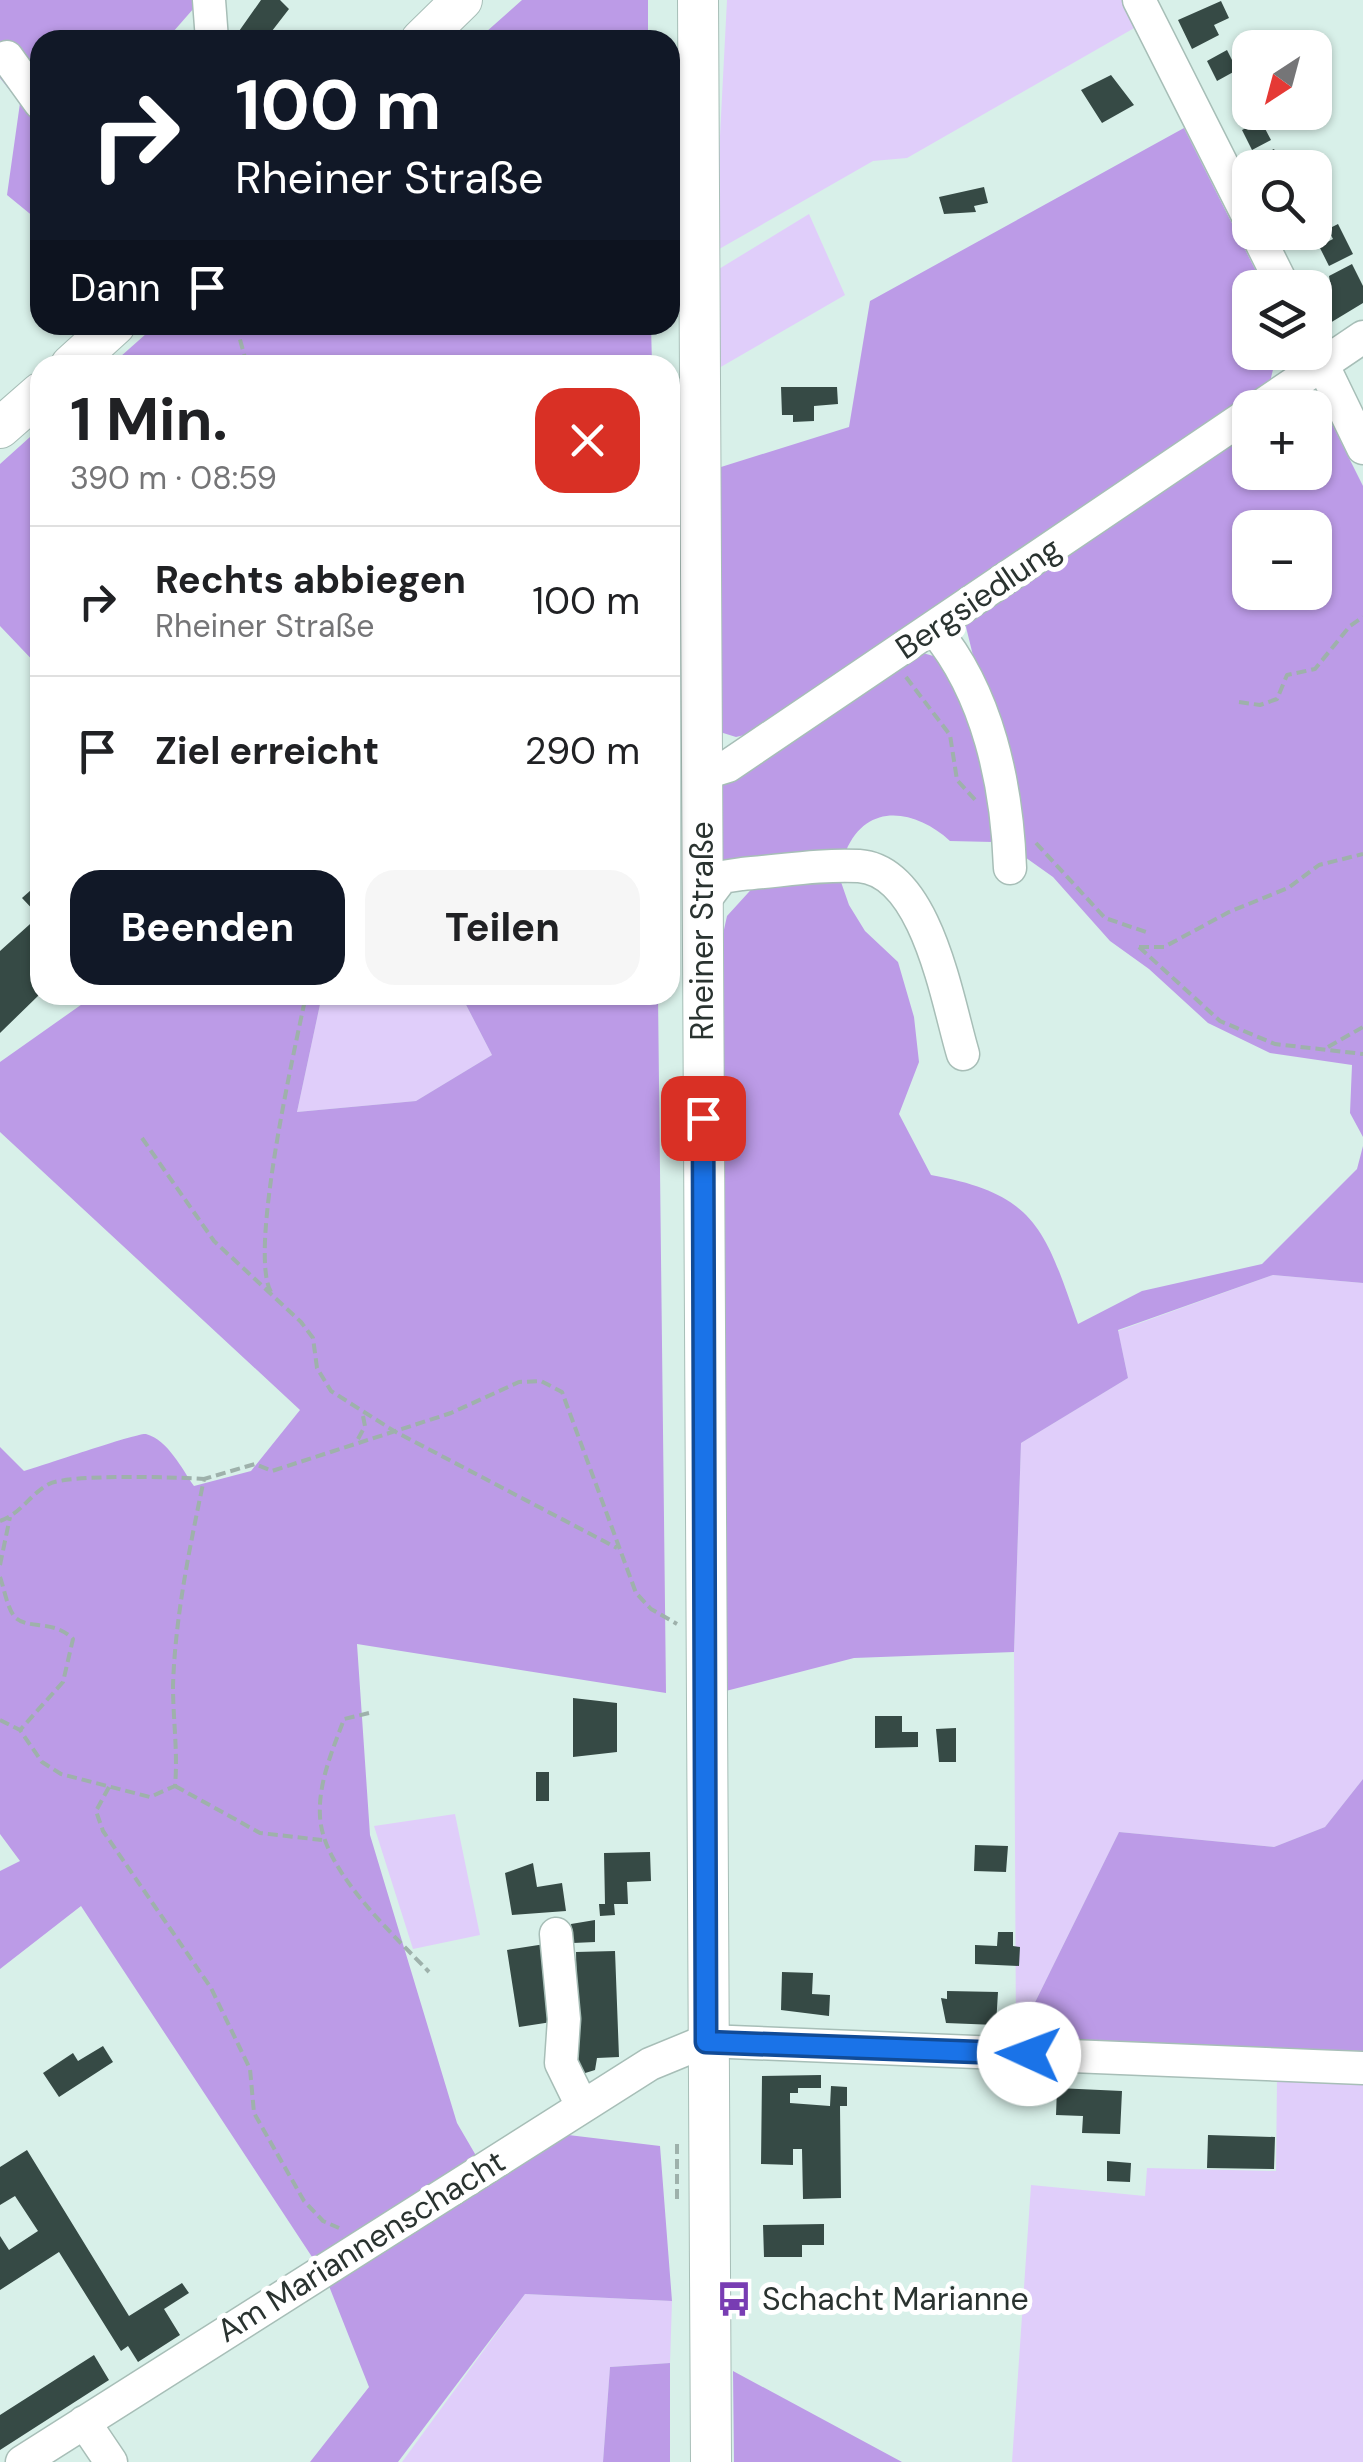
<!DOCTYPE html>
<html lang="de">
<head>
<meta charset="utf-8">
<style>
	body { margin:0; font-family:"DM Sans",sans-serif; background:#f6f6f6; color:#202124; height:100vh; display:flex; flex-direction:column; font-size:38px; white-space:nowrap }
	* { box-sizing:border-box; margin:0 }
	p { font-size:32px; color:#757577 }
	.icon { flex:none; width:55px; height:55px; fill:none; stroke:currentColor; stroke-width:2; stroke-linecap:round; stroke-linejoin:round }
	.map { position:relative; flex:1; overflow:hidden }
	.sheet { position:absolute; left:30px; top:355px; width:650px; height:650px; display:flex; flex-direction:column; background:#fff; border-radius:30px; box-shadow:0 2px 8px #0004 }
	.sheet>* { flex:none }
	.guide { position:absolute; left:30px; top:30px; width:650px; height:305px; border-radius:30px; box-shadow:0 2px 8px #0004; background:#111827; color:#fff; overflow:hidden }
	.needle { width:65px; rotate:216deg }
	.controls { position:absolute; left:1232px; top:30px; display:grid; gap:20px }
	.controls a { display:grid; place-items:center; width:100px; height:100px; border-radius:20px; background:#fff; box-shadow:0 2px 8px #0004; font-size:50px }
	.pin { position:absolute; display:grid; place-items:center; width:85px; height:85px; color:#fff; margin:-42px; border-radius:20px; box-shadow:0 5px 15px #0006 }
	.me { position:absolute; width:110px; margin:-55px; rotate:272deg; stroke-linejoin:round; filter:drop-shadow(0 0 8px #0008) }
	.turn { display:flex; align-items:center; gap:35px; height:210px; padding:0 40px; font-size:45px }
	.turn .icon { width:130px; height:130px; stroke-width:2.5 }
	.turn b { display:block; font-size:70px; line-height:85px }
	.then { display:flex; align-items:center; height:95px; padding:0 40px; background:#0003; gap:20px; font-size:38px }
	.round { display:grid; place-items:center; flex:none; width:105px; height:105px; border-radius:30px; background:#f6f6f6 }
	.summary { display:flex; align-items:center; justify-content:space-between; height:170px; padding:0 40px }
	h1 { font-size:60px; font-weight:700; line-height:75px }
	.cta { display:flex; gap:20px; margin-top:auto; padding:20px 40px }
	.cta a { flex:1; height:115px; border-radius:30px; background:#111827; color:#fff; font-size:40px; font-weight:700; line-height:115px; text-align:center }
	.cta a+a { background:#f6f6f6; color:#202124 }
	ul { padding:0; list-style:none }
	li { display:flex; align-items:center; gap:30px; height:150px; padding:0 40px; border-top:2px solid #e0e0e0 }
	li div { flex:1 }
	li b { display:block; font-size:38px }
	li em { font-style:normal }
	.map>svg:first-child { display:block }
</style>
</head>
<body>
<div class="map">
<svg width="1363" height="2462" viewBox="0 0 1363 2462">
	<rect width="100%" height="100%" fill="#d8f0e9"/>
	<path fill="#e0cefa" d="M727 0H1123L1136 27 907 158 873 161 714 252Z
		M809 214 845 295 719 368 714 272Z
		M322 995H461L492 1055 416 1101 297 1112Z
		M1273 1275 1363 1283V1779L1325 1827 1274 1847 1119 1832 1016 2041 1014 1652 1021 1443 1128 1378 1118 1331Z
		M455 1814 480 1935 413 1949 374 1826Z
		M1277 2078 1363 2079V2462H1012L1031 2185 1145 2196 1147 2168 1276 2171Z
		M525 2294 672 2301 670 2363 610 2367 603 2462H402Z"/>
	<path fill="#bc9be7" fill-rule="evenodd" d="M0 0H201L166 40H40V222L7 195 20 103 0 78Z
		M522 0H648V40H477Z
		M1184 128 1264 287 1250 288V352L1277 353 1270 382 753 733 736 737 720 732 721 467 849 427 870 301Z
		M156 325H651L652 365H111Z
		M1310 391 1317 394 1363 486V1137L1350 1113 1352 1065 1270 1053 1208 1023 1149 969 1110 941 1053 877 1022 855 966 627 968 618 1250 423V472H1315V408L1272 407ZM1250 528H1315V592H1250Z
		M40 428V668L0 626V464Z
		M923 653 940 658 979 729 993 842 950 841C916 810 867 801 846 851L719 867V784Z
		M758 882H841L849 905 865 931 898 962 914 1017 919 1062 899 1114 931 1175C1037 1194 1045 1230 1078 1324L1142 1291 1262 1264 1357 1169 1363 1146V1283L1273 1275 1118 1330 1128 1378 1021 1443 1014 1652 854 1658 714 1694 718 1078 723 934 727 916Z
		M95 995H322L297 1112 416 1101 492 1055 461 995H658L666 1693 357 1644 370 1835 457 2123 478 2159 316 2263 81 1906 0 1969V1871L20 1861 0 1834V1447L24 1471C42 1466 139 1432 146 1434 168 1440 182 1469 194 1486L251 1471 300 1410 0 1132V1062Z
		M1363 1779V2051L1016 2041 1119 1832 1274 1847 1325 1827Z
		M560 2134 660 2146 672 2301 525 2294 398 2462H310L369 2387 325 2276Z
		M670 2363V2462H603L610 2367Z
		M733 2371 902 2462H734Z"/>
	<path fill="#364a45" d="M261 0H280L289 9 265 40H246L237 34Z
		M1221 1 1229 18 1214 25 1219 35 1192 49 1178 20Z
		M1227 50 1237 70 1217 81 1207 61Z
		M1111 75 1134 105 1102 123 1081 90Z
		M1261 121 1271 140 1252 150 1242 130Z
		M1274 149 1284 168H1252L1249 161Z
		M984 187 988 203 974 206 976 212 944 214 939 197Z
		M1338 224 1353 254 1329 266 1319 246 1333 239 1328 229Z
		M1352 264 1363 286V303L1330 323 1316 295 1331 288 1329 276Z
		M781 387H837L838 404 814 406V421L793 422V415H782Z
		M40 882V994L0 1033V951L39 916 22 898Z
		M573 1698 617 1703V1752L573 1757Z
		M875 1716H902V1732H918V1747L875 1748Z
		M956 1728V1762H939L936 1729Z
		M536 1772H549V1801H536Z
		M975 1845 1008 1846 1006 1872 974 1871Z
		M650 1852 651 1881 627 1882 628 1904H614L615 1915 600 1916 599 1904H605L604 1853Z
		M533 1863 537 1887 562 1883 566 1911 512 1915 505 1873Z
		M595 1920V1942L573 1943 571 1924Z
		M998 1932H1013V1946L1020 1947 1019 1966 975 1964V1945L997 1946Z
		M545 1944 558 2021 519 2027 507 1950Z
		M615 1951 619 2057 597 2058 595 2070 582 2074 573 2065 578 2041 576 1952Z
		M782 1972 813 1973 812 1994 830 1995 829 2016 781 2010Z
		M947 1991 998 1992 996 2025 946 2023 941 1998 947 1999Z
		M103 2046 113 2062 59 2097 43 2073 73 2053 78 2061Z
		M821 2075V2088H798V2093H790V2103L830 2106 831 2086 847 2087V2106H840L841 2198 803 2199 802 2149H793V2165L761 2164 762 2076Z
		M1057 2088 1122 2091 1120 2134 1082 2133 1083 2116 1056 2115Z
		M1208 2135 1275 2137 1274 2169 1207 2168Z
		M27 2150 129 2316 182 2283 189 2293 164 2309 180 2335 138 2362 128 2346 121 2351 59 2252 0 2290V2236L9 2250 38 2231 15 2196 0 2205V2167Z
		M1107 2161 1131 2163 1130 2182 1107 2181Z
		M824 2224V2245H802V2257H764L763 2225Z
		M94 2355 109 2380 0 2450V2415Z"/>
	<g fill="none" stroke-linecap="round" stroke-linejoin="round">
		<defs>
			<path id="minor" d="M209 0 212 40
				M1139 0 1250 220
				M7 57 40 103
				M1256 232 1284 288
				M1315 349 1363 448
				M1258 408 1363 337
				M934 629C988 693 1007 785 1010 868
				M702 774 728 766 1250 413
				M701 905 722 877 742 874C781 871 820 864 859 866 927 871 947 1001 963 1054
				M556 1934 564 2019 561 2063 582 2106
				M84 2422 111 2462
				M22 2462 650 2064 706 2041 1363 2068"/>
			<path id="major" d="M698 0 711 2462
				M421 40 462 0
				M71 365 115 325
				M0 428 40 393"/>
		</defs>
		<use href="#minor" stroke="#a7beb7" stroke-width="35"/>
		<use href="#major" stroke="#a7beb7" stroke-width="42"/>
		<path stroke="#9eb1ab" stroke-width="4" stroke-dasharray="10 5" stroke-linecap="butt" d="M174 40 185 30
			M236 325 247 365
			M906 677 950 735 957 780 978 803
			M1239 702 1260 705 1277 699 1287 675 1315 669 1350 626 1363 617
			M1036 843 1105 918 1146 932
			M1139 947 1220 1021 1275 1044 1363 1054
			M1139 947H1164L1229 912 1288 888 1319 865 1363 854
			M1328 1047 1363 1027
			M142 1138 214 1241 301 1322 313 1338 317 1368 331 1391 394 1431 617 1548
			M271 1292C248 1252 295 1048 306 995
			M358 1439 365 1426 363 1416
			M0 1521C22 1513 30 1494 49 1484 69 1474 177 1477 204 1479
			M0 1565 10 1517
			M0 1577C4 1588 7 1607 14 1616 27 1631 52 1618 73 1639L63 1682 20 1730
			M369 1713 344 1719C333 1749 318 1783 320 1816 322 1870 393 1934 429 1972
			M0 1720 20 1730 42 1762 61 1774 150 1797 175 1786C178 1752 173 1720 173 1686 175 1617 190 1546 204 1479L255 1464 272 1471 451 1413 519 1382 541 1381 562 1392 636 1593 651 1609 677 1624
			M175 1786 260 1833 322 1840
			M109 1787 96 1811 103 1831 211 1988 250 2069 254 2113 304 2201 323 2221 339 2228
			M677 2144V2200"/>
		<use href="#minor" stroke="#fff" stroke-width="32"/>
		<use href="#major" stroke="#fff" stroke-width="40"/>
	</g>
	<g fill="none" stroke-linecap="round" stroke-linejoin="round">
		<defs>
			<path id="route" d="M703 1118 706 2042 1029 2054"/>
		</defs>
		<use href="#route" stroke="#114b97" stroke-width="25"/>
		<use href="#route" stroke="#1a73e8" stroke-width="18"/>
	</g>
	<defs>
		<symbol id="bus-bare" viewBox="-9 -9 18 18"><path d="M-5-6H5V4H4V6H2V4H-2V6H-4V4H-5ZM-3.5-4V0h7V-4ZM-3.5 1.2v1.5H-2V1.2ZM2 1.2v1.5H3.5V1.2Z" fill="#783db3" stroke="#fff" stroke-width="2.5" paint-order="stroke"/></symbol>
	</defs>
	<g fill-rule="evenodd">
		<use href="#bus-bare" x="709" y="2274" width="50" height="50"/>
	</g>
	<g text-anchor="middle" dominant-baseline="central" stroke-width="10" stroke-linejoin="round" paint-order="stroke">
		<g font-size="32" fill="#2a3330" stroke="#fff">
			<text transform="translate(978 598) rotate(-34)">Bergsiedlung</text>
			<text transform="translate(702 931) rotate(-90)">Rheiner Straße</text>
			<text transform="translate(361 2246) rotate(-32)">Am Mariannenschacht</text>
		</g>
		<g font-size="32" fill="#2a3330" stroke="#fff" text-anchor="start">
			<text x="762" y="2299">Schacht Marianne</text>
		</g>
	</g>
</svg>
<div class="controls">
<a><svg class="needle" viewBox="-14 -14 28 28"><path d="M0-13l5 13h-10z" fill="#e53935"/><path d="M0 13l5-13h-10z" fill="#757577"/></svg></a>
<a><svg class="icon" aria-label="search" viewBox="0 0 24 24"><circle cx="10" cy="10" r="6"/><path d="M15 15l6 6"/></svg></a>
<a><svg class="icon" aria-label="layers" viewBox="0 0 24 24"><path d="M12 4l9 5-9 5-9-5zM3 14l9 5 9-5"/></svg></a>
<a>+</a>
<a>−</a>
</div>
<div class="pin" style="left:703px;top:1118px;background:#d93025"><svg class="icon" aria-label="arrive" viewBox="0 0 24 24"><path d="M6 21V4h12l-3 4 3 4H6"/></svg></div>
<svg class="me" style="left:1029px;top:2054px" viewBox="-20 -20 40 40"><circle r="19" fill="#fff"/><path d="M0-13L10 11 0 6-10 11z" fill="#1a73e8"/></svg>
<div class="guide">
<div class="turn"><svg class="icon" aria-label="right" viewBox="0 0 24 24"><path d="M7 20v-9h11M14 6l5 5-5 5"/></svg><div><b>100 m</b>Rheiner Straße</div></div>
<div class="then">Dann<svg class="icon" aria-label="arrive" viewBox="0 0 24 24"><path d="M6 21V4h12l-3 4 3 4H6"/></svg></div>
</div>
<section class="sheet">
<div class="summary"><div><h1>1 Min.</h1><p>390 m · 08:59</p></div><a class="round" style="background:#d93025;color:#fff"><svg class="icon" aria-label="close" viewBox="0 0 24 24"><path d="M6 6l12 12M18 6L6 18"/></svg></a></div>
<ul>
<li><svg class="icon" aria-label="right" viewBox="0 0 24 24"><path d="M7 20v-9h11M14 6l5 5-5 5"/></svg><div><b>Rechts abbiegen</b><p>Rheiner Straße</p></div><em>100 m</em></li>
<li><svg class="icon" aria-label="arrive" viewBox="0 0 24 24"><path d="M6 21V4h12l-3 4 3 4H6"/></svg><div><b>Ziel erreicht</b></div><em>290 m</em></li>
</ul>
<div class="cta"><a>Beenden</a><a>Teilen</a></div>
</section>
</div>
</body>
</html>
